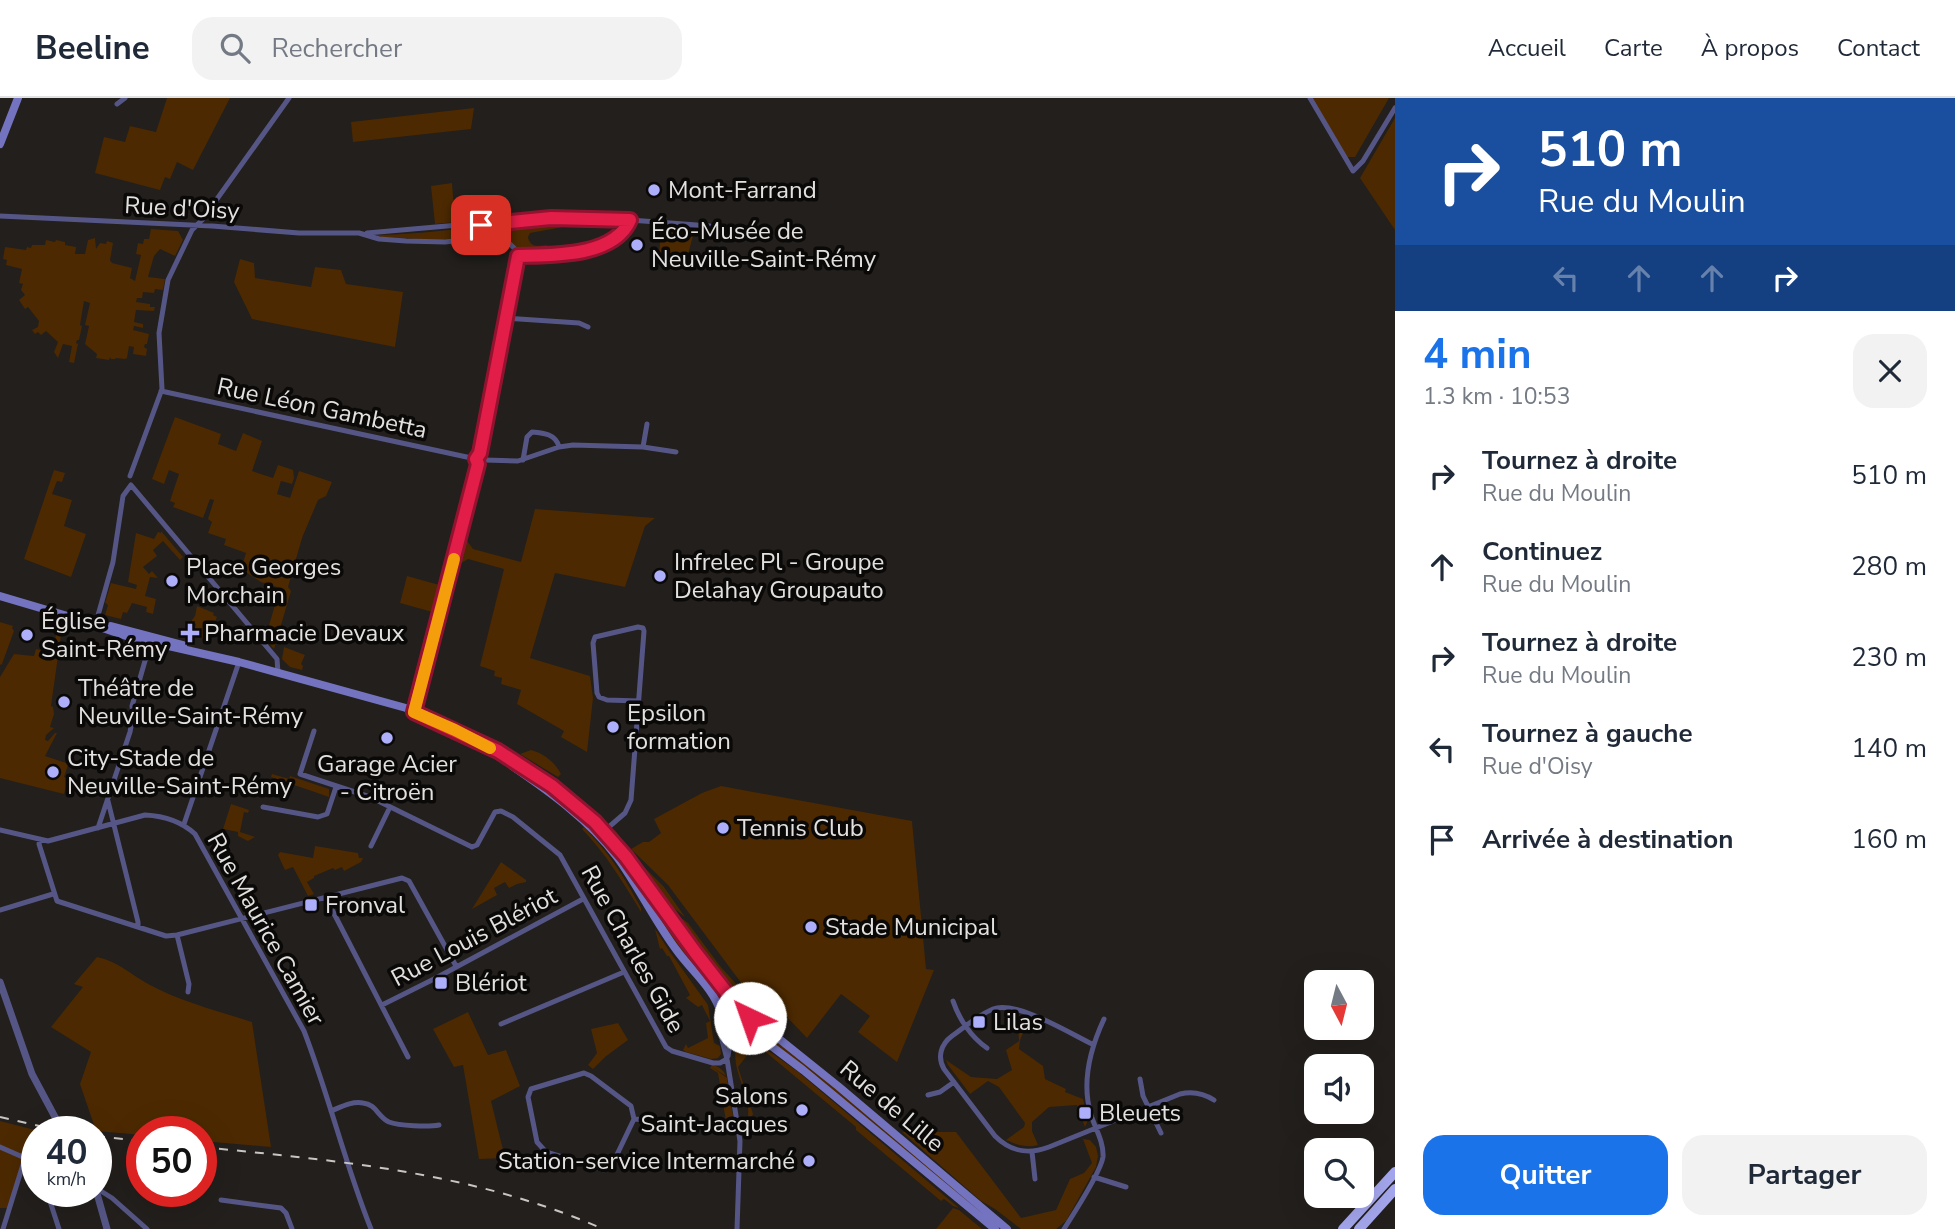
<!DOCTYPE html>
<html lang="fr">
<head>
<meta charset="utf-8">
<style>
	body { margin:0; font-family:"Nunito Sans",sans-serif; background:#f2f2f3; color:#1f2937; height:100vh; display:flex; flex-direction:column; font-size:26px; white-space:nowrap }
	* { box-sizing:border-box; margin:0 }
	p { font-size:23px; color:#747a83 }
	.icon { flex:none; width:38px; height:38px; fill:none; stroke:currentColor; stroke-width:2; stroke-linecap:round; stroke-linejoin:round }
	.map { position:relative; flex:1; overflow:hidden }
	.sheet { display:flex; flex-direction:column; background:#fff; width:560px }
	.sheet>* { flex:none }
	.hud { background:#1a4fa0; color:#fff; overflow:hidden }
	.needle { width:46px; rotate:173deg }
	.fabs { position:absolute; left:1304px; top:872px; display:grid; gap:14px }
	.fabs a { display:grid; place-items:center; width:70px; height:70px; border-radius:14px; background:#fff; box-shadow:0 7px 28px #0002; font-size:35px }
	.speed { position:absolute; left:21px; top:1018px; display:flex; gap:14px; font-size:35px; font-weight:700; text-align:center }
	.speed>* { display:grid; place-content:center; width:91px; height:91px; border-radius:50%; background:#fff; box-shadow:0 7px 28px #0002; line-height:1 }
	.speed small { font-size:18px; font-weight:400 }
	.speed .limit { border:10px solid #d22; background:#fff; color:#111 }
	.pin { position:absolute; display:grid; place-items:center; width:60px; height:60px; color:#fff; margin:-30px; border-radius:14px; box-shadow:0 4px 10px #0006 }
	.me { position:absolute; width:77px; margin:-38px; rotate:318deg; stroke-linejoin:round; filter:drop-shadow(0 0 5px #0008) }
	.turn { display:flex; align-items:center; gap:24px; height:147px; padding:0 28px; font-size:32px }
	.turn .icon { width:91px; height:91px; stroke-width:2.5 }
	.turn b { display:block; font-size:49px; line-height:60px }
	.lanes { display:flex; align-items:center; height:66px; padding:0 28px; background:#0003; justify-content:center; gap:35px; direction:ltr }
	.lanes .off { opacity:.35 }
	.round { display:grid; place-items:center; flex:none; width:74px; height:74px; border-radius:21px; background:#f2f2f3 }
	.head { display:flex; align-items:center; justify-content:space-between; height:119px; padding:0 28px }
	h1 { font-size:42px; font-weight:700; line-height:52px; color:#1a73e8 }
	.button { display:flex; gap:14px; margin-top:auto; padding:14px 28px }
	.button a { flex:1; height:80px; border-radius:21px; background:#1a73e8; color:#fff; font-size:28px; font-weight:700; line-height:80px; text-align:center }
	.button a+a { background:#f2f2f3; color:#1f2937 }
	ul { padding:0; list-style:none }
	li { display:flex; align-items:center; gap:21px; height:91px; padding:0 28px }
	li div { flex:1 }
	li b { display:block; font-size:26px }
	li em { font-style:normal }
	header { display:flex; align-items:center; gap:42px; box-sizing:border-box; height:98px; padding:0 35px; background:#fff; border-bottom:2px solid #e0e1e3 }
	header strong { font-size:33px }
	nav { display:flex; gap:38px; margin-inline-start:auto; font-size:24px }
	.search { width:490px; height:63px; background:#f2f2f3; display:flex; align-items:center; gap:18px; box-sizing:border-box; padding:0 24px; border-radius:21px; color:#747a83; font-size:26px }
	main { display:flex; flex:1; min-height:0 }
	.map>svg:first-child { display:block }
</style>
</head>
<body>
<header>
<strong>Beeline</strong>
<div class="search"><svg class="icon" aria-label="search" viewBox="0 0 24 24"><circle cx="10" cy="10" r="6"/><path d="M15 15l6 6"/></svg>Rechercher</div>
<nav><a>Accueil</a><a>Carte</a><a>À propos</a><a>Contact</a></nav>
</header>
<main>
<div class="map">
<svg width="1395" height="1131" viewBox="0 0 1395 1131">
	<rect width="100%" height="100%" fill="#221f1c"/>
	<path fill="#4c2900" d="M167 0H230L193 72 177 64 170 81 165 79 160 92 95 75 104 39 125 44 130 28 156 34Z
		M1308 0H1389L1355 59H1346Z
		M474 10 471 31 353 44 351 24Z
		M1395 20V132L1360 80Z
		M452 85 455 124 435 126 431 88Z
		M573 122 612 124 613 125 603 130 563 129 530 135 528 139C530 150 539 148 547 147L548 152 532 155 526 154 511 146 490 138 479 137 441 142 377 139V137C443 136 507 122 573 122Z
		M661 128 695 130 686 164 674 160H659Z
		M151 131 178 133 183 142 175 158 160 151 154 158 148 179 165 181 163 192 155 191 154 195 143 194 142 200H137L136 204 150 206V209H155L154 213 136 212 134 224 143 226V230L134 228 133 232 149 236 147 246H145L144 249 147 251 146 258 133 256 134 249 129 248 127 260 125 261 116 260 115 261H111L110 259 109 262 96 260 97 256 85 246 89 228 85 227 90 205 84 203 80 227 82 228 79 242H77L76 245 78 246 74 265 69 264 72 248 63 246 58 260 54 254 58 244 46 233 41 237 38 234 35 236 32 232 38 229 39 223 28 209 25 211 19 202 25 197 21 192 23 186 19 185 22 171 6 167 7 162 3 161 5 149 26 152 27 149 31 150 32 147H45L46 142 55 144 56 142 65 144V147L76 149 75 156H85L88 142 95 140 96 151 100 145 106 146 107 143 113 145 110 162 112 165 132 170 130 180 135 183 141 157 136 156 138 145 143 146 144 141H149Z
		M240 161 254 165 255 180 311 189 315 169 341 172 346 186 403 194 395 249 252 221 234 184Z
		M175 319 221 336 218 346 236 353 243 335 262 343 252 373 273 380 278 367 293 372 294 380 292 386 281 383 277 396 290 400 299 373 332 384 326 398 318 402 302 440 288 489 291 493 274 551 265 541 280 490 261 484 241 471 246 455 224 447 226 441 208 435 212 424 208 421 214 402 210 401 203 420 173 409 175 405 170 403 179 376 169 372 164 386 152 381Z
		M54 372 65 375 62 384 57 383 52 396 72 402 64 428 86 436 71 479 24 461Z
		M535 411 655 420 645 428 625 489 555 475 530 560 590 578 593 600 587 654 561 639 564 633 517 606 521 592 501 586 502 580 494 578 495 573 480 568 504 471 468 461 458 467 465 440 473 451 521 464Z
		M161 433 183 459 180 462 163 443 153 452 157 458 143 469 149 476 152 473 158 480 150 479 145 498 156 501 153 516 146 514 147 509 132 505 127 515 123 514 121 521 105 517 108 507 105 505 111 485 136 491 137 487 128 484 136 435 154 441 158 434 161 435Z
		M407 478 443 488 436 515 400 505Z
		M197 508 214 515 213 517 217 519 213 529 209 527 203 540 193 537 196 526 192 524V522L195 518Z
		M0 524 13 528 12 530 14 533 2 566 0 567Z
		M56 536 61 537 51 608 53 609 54 616 50 629 54 630 46 637 45 642 48 643 55 635H57L45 658 72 667H68L64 679 68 680 64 696 0 680V579L14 556 34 558 36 551 53 555Z
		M284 549 305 557 301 566 303 568 302 572 290 569 282 561Z
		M531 652C543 655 555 664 561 676L558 679 520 656Z
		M272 676 289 681 290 678 329 691V699L271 679Z
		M721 688 912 723 926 871 934 872 897 964 858 934 870 918 841 896 807 940 763 894H748L668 787 631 751 643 744H649L661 735 654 721 702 695Z
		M231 706 249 712 248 715 244 714 240 734 255 739 248 743 238 738V734L223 731Z
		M584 729C610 756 623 777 641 810V814C623 784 606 756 582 731Z
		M615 732 621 740V746L664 789 685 819 672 809 618 745Z
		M315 748 358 755 359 760H363L361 764 344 773 342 769 335 772 333 770 314 778V780L307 784 314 796 308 798 293 769 285 772 278 757 280 754 313 760Z
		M501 764 526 782V784L517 786 509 790 505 784 494 790 497 797 472 811Z
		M645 779 672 813 688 825 720 868 737 887 726 890Z
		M644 786 722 892 715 896 678 852 640 788Z
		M646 817 670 854 708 907 714 945 720 948 721 956 718 960 711 961 686 954 683 952 686 946 688 950 708 940 706 925 710 923 702 907 698 909 686 900 690 897 669 858H667L662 850 660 851 655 831Z
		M97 859C118 863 131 877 150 887 182 904 218 913 252 924L271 1049 201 1043V1034H142V1037L96 1033 80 986 91 954 51 929 83 889 74 886Z
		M468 914 488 957 506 952 520 988 491 1003 505 1060 479 1061 463 967 454 969 433 931Z
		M1011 914 1029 922 1020 942 1019 951 1043 968 1045 981 1066 991 1065 994 1083 1001 1088 1022 1085 1029 1077 1007 1049 1009 1032 1024V1033L1038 1047C1026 1050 1017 1047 1006 1042L1024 1029 1025 1025 999 989 988 983 970 996 948 967 946 962 971 979 997 981 1012 972 1006 952 1019 943 1018 930Z
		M618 925 628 942 605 959 593 971 588 967 597 955 591 931Z
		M763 931 832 985 1003 1131H998L760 937Z
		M756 944 797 973 959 1110 953 1108 944 1101 941 1103 856 1032V1029L756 946 738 969 753 1016 752 1018H748C751 996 731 974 736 949Z
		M712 967C718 968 724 972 726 978L712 969 727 980 733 1018 726 1023 718 975 710 970Z
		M0 1023 35 1032 25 1060 10 1110H0Z
		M902 1034H956L1021 1120 1056 1112 1070 1081 1084 1075 1092 1065 1083 1041 1090 1042 1096 1049 1098 1058 1096 1069 1066 1123 1056 1131H1021L995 1111 981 1103Z
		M953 1110 959 1112 982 1131H936Z"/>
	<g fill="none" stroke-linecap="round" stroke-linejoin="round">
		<path stroke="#555685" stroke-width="5" d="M1310 0 1353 73 1363 63 1395 10
			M117 6 125 0
			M0 118 212 128 299 135H359L379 141 406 143 445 144 489 139 510 146 516 152 518 158
			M367 135 551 119 630 122 710 128
			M518 158C553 156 614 160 630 122
			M506 220 579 225 588 229
			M161 293 476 361
			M643 349 676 354
			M480 357 518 158
			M485 362 518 363 559 349 573 347 643 349 647 326
			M523 362 527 339 532 334C544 335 556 336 559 349
			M130 378 162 291 159 235 168 182 192 132 202 122 289 0
			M95 528 113 464 123 398 131 387 277 561 278 575
			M414 614 478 366
			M314 633 300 676 370 699 472 749 477 747 495 714 501 713 513 719 560 757 666 949 672 953 713 965H720L727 961
			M108 703 138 824V829
			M263 709 318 719 327 716 336 689
			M184 726 239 564
			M98 730 130 634 133 618 132 608 151 542
			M0 732 48 743 145 717C165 718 181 723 195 736L304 933C329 998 345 1066 371 1131
			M603 734 625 715 631 702 644 533 643 530 638 529 595 539 593 545 597 595 599 599 607 602 639 603
			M40 741 39 746 57 803 166 838 177 837 402 780 409 783 456 868
			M371 748 390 709
			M326 800 408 959
			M0 812 53 796
			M177 837 189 886 188 894
			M953 903C959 921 971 939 987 950
			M382 907 434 881 583 801
			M501 926 624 874
			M721 926 722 942 727 961 740 1043 737 1131
			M1092 946C1069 935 1016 902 993 911 978 917 965 929 952 938 941 946 937 959 944 971L995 1038C1011 1054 1028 1057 1049 1049L1180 996C1192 993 1203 995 1214 1002
			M728 958 730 945 740 934
			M584 975 591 978 631 1008 634 1021 612 1067 604 1072 546 1054 537 1044 528 999 531 991Z
			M1140 981 1143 998 1161 1035
			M928 997 940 994 954 984
			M331 1013C341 1009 352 1003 363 1005 376 1006 378 1019 389 1024 399 1028 429 1029 439 1027
			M634 1021 739 1029
			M0 1049 25 1060H37
			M1032 1054 1035 1081
			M1094 1079 1126 1089
			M96 1090 112 1100 147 1131
			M47 1094 59 1131
			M221 1102 281 1110 286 1115 292 1131
			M3 1131 25 1060
			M1064 1131C1073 1117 1101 1073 1103 1059 1104 1044 1095 1030 1091 1017 1081 984 1090 951 1104 921"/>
		<path stroke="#555685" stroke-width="7" d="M0 884 32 976 63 1034
			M96 1092 107 1131"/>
		<path stroke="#7373bf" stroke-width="8" d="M0 46 18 0
			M0 498 81 522
			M76 521 129 539 239 564 406 610 455 632 498 653 548 685 573 704 604 733 658 801 695 854 730 899 744 907 758 924 838 988 1007 1131
			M111 528 183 547
			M512 668C550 694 589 722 617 759 639 789 655 824 678 854 692 873 714 891 721 915
			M738 904C731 905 726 905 722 911 709 932 749 948 750 916
			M742 933 758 938 803 972 995 1131"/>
		<path stroke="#a5a7ee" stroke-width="10" d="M1343 1131 1395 1074
			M1359 1131 1395 1091"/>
		<path stroke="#c8c6c4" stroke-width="2" stroke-dasharray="9 9" stroke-linecap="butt" d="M0 1019 66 1034
			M96 1038 142 1043
			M201 1049C339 1063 474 1074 603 1131"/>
	</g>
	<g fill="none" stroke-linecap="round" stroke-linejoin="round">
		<defs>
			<path id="route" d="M481 127 551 120 630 122C614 159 553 157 518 158L480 355 476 361 478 366 414 614 498 653 552 688 595 724 626 759 695 854 730 899 747 909 750 920"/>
		</defs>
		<use href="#route" stroke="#92132f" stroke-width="18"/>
		<use href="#route" stroke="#e11d48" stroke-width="12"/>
		<path stroke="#f59e0b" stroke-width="12" d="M454 461 414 614 455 632 490 650"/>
	</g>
	<g fill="#adaffb" stroke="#0a0908" stroke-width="2.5">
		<circle cx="654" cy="92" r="7"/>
		<circle cx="637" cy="147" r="7"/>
		<circle cx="660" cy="478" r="7"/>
		<circle cx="172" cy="483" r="7"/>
		<path d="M186.5 524.5h7v7h7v7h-7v7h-7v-7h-7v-7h7z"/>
		<circle cx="27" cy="537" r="7"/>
		<circle cx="64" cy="604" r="7"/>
		<circle cx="613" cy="629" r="7"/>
		<circle cx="387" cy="640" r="7"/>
		<circle cx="53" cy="674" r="7"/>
		<circle cx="723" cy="730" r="7"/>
		<rect x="304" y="800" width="14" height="14" rx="3.5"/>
		<circle cx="811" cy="829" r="7"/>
		<rect x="434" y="878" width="14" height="14" rx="3.5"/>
		<rect x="972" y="917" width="14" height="14" rx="3.5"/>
		<circle cx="802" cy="1012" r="7"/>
		<rect x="1078" y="1008" width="14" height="14" rx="3.5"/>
		<circle cx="809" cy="1063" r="7"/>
	</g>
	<g text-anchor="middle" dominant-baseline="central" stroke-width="7" stroke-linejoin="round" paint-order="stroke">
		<g font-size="24" fill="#e3e1df" stroke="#0a0908" text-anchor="start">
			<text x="668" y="92">Mont-Farrand</text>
			<text x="651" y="133">Éco-Musée de<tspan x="651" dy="28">Neuville-Saint-Rémy</tspan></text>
			<text x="674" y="464">Infrelec Pl - Groupe<tspan x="674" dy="28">Delahay Groupauto</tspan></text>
			<text x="186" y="469">Place Georges<tspan x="186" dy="28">Morchain</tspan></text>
			<text x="41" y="523">Église<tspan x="41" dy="28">Saint-Rémy</tspan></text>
			<text x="204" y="535">Pharmacie Devaux</text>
			<text x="78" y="590">Théâtre de<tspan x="78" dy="28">Neuville-Saint-Rémy</tspan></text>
			<text x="627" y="615">Epsilon<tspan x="627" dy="28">formation</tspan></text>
			<text x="67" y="660">City-Stade de<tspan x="67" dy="28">Neuville-Saint-Rémy</tspan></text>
			<text x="387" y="666" text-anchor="middle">Garage Acier<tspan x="387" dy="28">- Citroën</tspan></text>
			<text x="737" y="730">Tennis Club</text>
			<text x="325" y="807">Fronval</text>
			<text x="825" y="829">Stade Municipal</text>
			<text x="455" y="885">Blériot</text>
			<text x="993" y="924">Lilas</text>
			<text x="788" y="998" text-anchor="end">Salons<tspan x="788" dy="28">Saint-Jacques</tspan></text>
			<text x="1099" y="1015">Bleuets</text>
			<text x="795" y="1063" text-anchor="end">Station-service Intermarché</text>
		</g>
		<g font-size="24" fill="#e3e1df" stroke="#0a0908">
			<text transform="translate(182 110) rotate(3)">Rue d'Oisy</text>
			<text transform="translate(322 310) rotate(12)">Rue Léon Gambetta</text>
			<text transform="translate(266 831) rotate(61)">Rue Maurice Camier</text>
			<text transform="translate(474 839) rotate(-28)">Rue Louis Blériot</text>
			<text transform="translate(633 851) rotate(61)">Rue Charles Gide</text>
			<text transform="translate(892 1008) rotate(40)">Rue de Lille</text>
		</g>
	</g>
</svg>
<div class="fabs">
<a><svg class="needle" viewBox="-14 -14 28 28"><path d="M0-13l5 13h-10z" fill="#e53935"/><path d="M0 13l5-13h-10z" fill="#747a83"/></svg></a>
<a><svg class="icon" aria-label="sound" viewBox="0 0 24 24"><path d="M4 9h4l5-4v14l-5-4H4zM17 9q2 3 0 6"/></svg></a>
<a><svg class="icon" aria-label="search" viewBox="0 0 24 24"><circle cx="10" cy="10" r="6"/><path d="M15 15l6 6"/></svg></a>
</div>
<div class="speed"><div>40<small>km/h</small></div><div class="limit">50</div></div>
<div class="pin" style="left:481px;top:127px;background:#d93025"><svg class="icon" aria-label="arrive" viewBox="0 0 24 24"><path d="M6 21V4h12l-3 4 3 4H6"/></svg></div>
<svg class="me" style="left:750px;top:920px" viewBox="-20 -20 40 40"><circle r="19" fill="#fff"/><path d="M0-13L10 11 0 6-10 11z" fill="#e11d48"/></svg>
</div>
<section class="sheet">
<div class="hud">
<div class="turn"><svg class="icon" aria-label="right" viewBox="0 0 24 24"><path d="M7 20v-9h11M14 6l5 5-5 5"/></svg><div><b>510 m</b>Rue du Moulin</div></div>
<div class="lanes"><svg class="icon off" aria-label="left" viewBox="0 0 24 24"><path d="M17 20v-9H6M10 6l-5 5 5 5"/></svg><svg class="icon off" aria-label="ahead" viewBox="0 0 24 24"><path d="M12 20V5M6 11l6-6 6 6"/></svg><svg class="icon off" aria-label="ahead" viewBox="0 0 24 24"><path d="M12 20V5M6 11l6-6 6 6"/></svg><svg class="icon" aria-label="right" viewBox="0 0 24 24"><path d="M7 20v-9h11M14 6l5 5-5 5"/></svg></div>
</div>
<div class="head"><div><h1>4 min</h1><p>1.3 km · 10:53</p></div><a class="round"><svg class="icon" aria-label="close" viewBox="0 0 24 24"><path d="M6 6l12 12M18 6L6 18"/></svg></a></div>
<ul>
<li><svg class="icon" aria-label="right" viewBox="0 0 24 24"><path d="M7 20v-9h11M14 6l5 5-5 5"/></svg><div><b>Tournez à droite</b><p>Rue du Moulin</p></div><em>510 m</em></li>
<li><svg class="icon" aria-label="ahead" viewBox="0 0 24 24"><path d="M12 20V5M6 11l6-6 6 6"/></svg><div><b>Continuez</b><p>Rue du Moulin</p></div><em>280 m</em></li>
<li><svg class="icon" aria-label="right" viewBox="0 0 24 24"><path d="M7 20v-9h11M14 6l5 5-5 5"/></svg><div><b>Tournez à droite</b><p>Rue du Moulin</p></div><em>230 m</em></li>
<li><svg class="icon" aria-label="left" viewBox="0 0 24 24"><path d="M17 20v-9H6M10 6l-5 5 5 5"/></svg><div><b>Tournez à gauche</b><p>Rue d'Oisy</p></div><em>140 m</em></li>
<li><svg class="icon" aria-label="arrive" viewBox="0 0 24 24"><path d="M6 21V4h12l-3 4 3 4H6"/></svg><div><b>Arrivée à destination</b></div><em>160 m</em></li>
</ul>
<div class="button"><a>Quitter</a><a>Partager</a></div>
</section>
</main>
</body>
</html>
